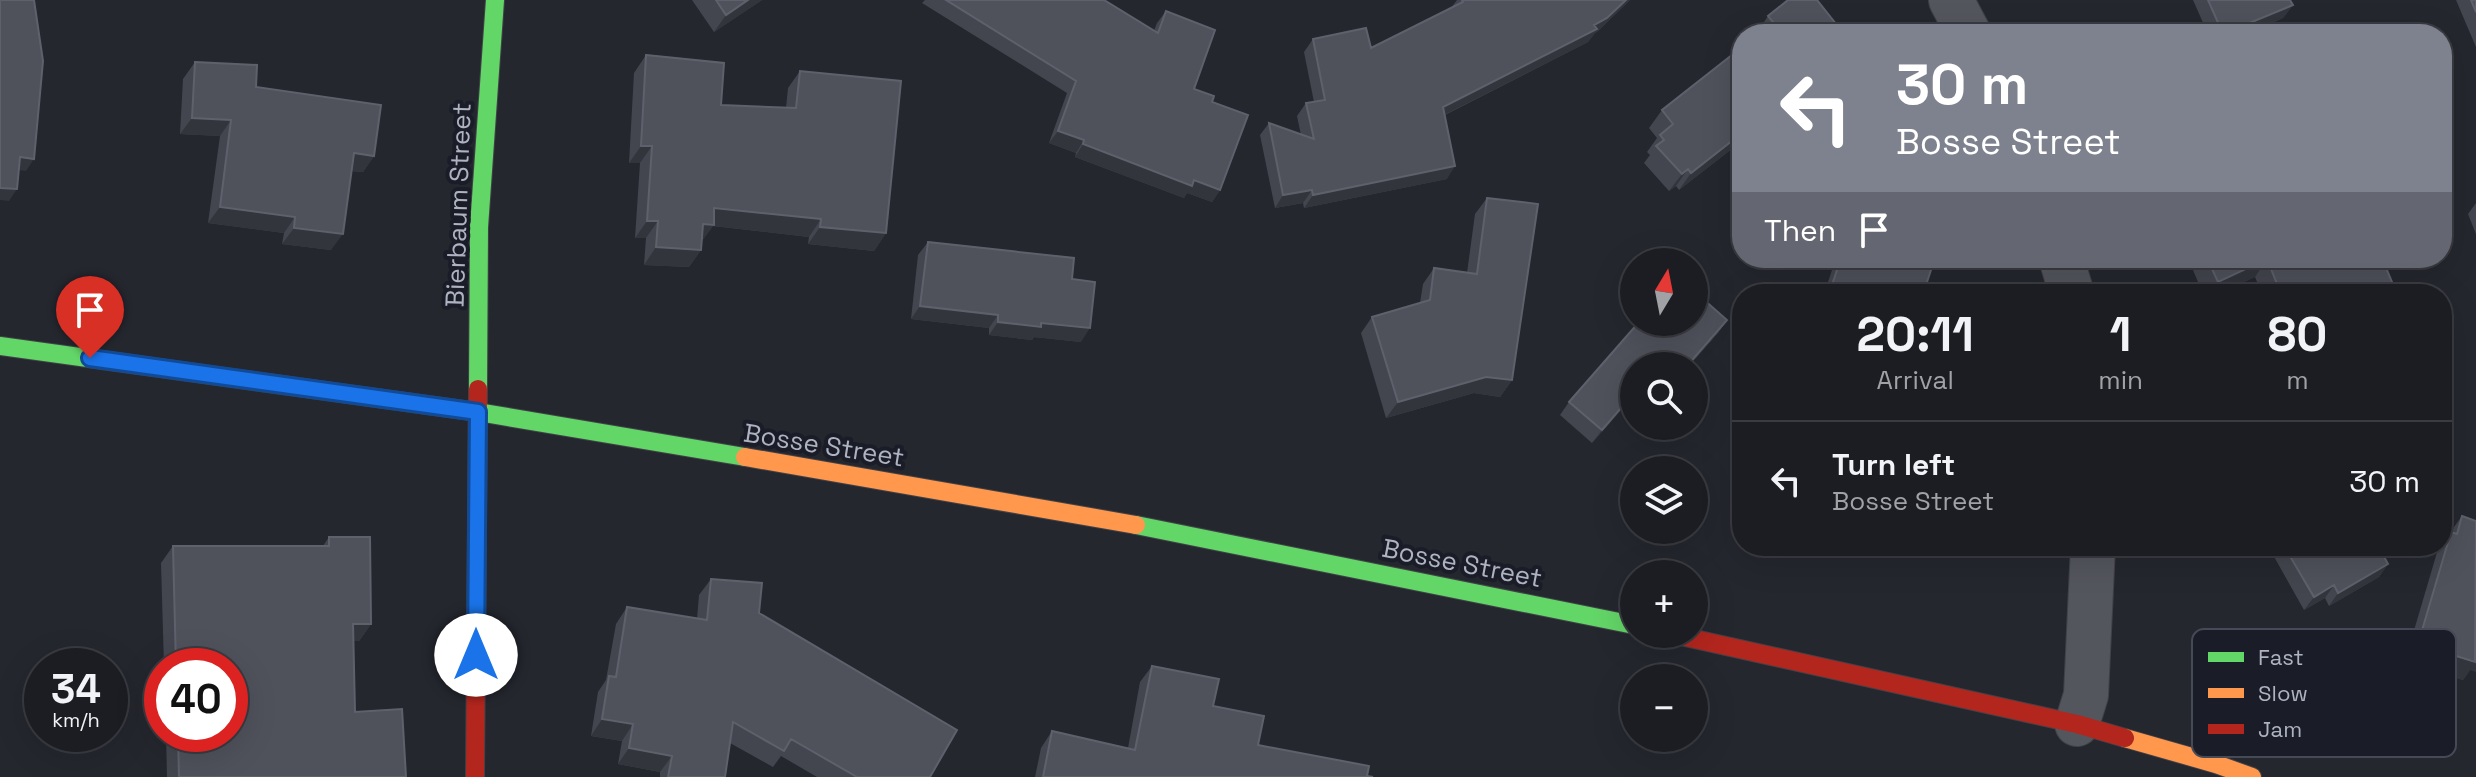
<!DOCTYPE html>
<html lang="en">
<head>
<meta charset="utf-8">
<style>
	body { margin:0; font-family:"Space Grotesk",sans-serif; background:#25262b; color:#f1f3f6; height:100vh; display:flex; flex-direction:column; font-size:30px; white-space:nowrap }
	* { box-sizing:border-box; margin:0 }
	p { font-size:26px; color:#a0a2a6 }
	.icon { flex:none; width:44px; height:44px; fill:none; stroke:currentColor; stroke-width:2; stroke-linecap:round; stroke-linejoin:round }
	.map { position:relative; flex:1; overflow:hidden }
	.details { position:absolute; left:1732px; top:284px; width:720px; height:272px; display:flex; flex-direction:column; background:#1c1d23; border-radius:32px; box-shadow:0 8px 32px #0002,0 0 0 2px #3a3b41 }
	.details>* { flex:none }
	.top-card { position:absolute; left:1732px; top:24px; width:720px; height:244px; border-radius:32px; box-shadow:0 8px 32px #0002,0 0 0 2px #3a3b41; background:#7e818e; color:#fff; overflow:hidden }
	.needle { width:52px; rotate:10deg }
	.controls { position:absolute; left:1620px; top:248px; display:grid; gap:16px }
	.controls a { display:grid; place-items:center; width:88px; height:88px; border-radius:50%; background:#1c1d23; box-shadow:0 8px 32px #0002,0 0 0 2px #3a3b41; font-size:40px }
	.speed { position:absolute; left:24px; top:648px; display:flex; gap:16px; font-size:40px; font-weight:700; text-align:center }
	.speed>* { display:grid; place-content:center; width:104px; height:104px; border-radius:50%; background:#1c1d23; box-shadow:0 8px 32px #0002,0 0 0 2px #3a3b41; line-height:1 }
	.speed small { font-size:20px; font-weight:400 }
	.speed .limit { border:12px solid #d22; background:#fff; color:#111 }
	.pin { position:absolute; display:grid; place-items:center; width:68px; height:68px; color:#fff; margin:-82px -34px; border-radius:50% 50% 50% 0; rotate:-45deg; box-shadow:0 0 8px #0007 }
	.pin .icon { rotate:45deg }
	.me { position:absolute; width:88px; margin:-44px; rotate:0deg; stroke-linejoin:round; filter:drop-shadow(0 0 6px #0008) }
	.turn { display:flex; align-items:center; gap:28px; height:168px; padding:0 32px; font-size:36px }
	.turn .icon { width:104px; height:104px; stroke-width:2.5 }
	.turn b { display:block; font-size:56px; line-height:68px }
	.then { display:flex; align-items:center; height:76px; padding:0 32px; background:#0003; gap:16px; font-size:30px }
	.eta { display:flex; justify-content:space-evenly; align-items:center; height:136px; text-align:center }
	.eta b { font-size:48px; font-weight:800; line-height:56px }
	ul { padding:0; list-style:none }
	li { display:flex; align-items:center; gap:24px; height:120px; padding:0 32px; border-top:2px solid #3a3b41 }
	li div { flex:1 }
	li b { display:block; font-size:30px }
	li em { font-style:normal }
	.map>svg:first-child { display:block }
</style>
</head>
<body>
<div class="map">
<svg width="2476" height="777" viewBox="0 0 2476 777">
	<rect width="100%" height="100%" fill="#25272f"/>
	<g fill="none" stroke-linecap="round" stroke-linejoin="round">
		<defs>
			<path id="street" d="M1951 0 1969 34
				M2061 258 2072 294
				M2077 724 2086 695 2093 546"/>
			<path id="fast" d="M0 346 478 412 745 457
				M478 389 479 227 495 0
				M1136 525 1634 625"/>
			<path id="slow" d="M745 457 1136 525
				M2125 738 2216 764 2252 777"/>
			<path id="jam" d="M1672 634 2077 724 2125 738
				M475 777 478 389"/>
		</defs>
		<use href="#street" stroke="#414248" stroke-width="46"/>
		<use href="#fast" stroke="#414248" stroke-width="20"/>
		<use href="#slow" stroke="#414248" stroke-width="20"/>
		<use href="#jam" stroke="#414248" stroke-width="20"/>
		<use href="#street" stroke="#54565e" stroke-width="44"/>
		<use href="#fast" stroke="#63d668" stroke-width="18"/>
		<use href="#slow" stroke="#ff974d" stroke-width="18"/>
		<use href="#jam" stroke="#b3261e" stroke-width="18"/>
	</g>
	<path fill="#44464f" d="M692 0H762L714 32Z
		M925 0H1104L1154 31 1157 23 1166 11 1194 89 1212 102 1220 190 1212 202 1187 193 1184 198 1075 157 1076 153 1049 143 1067 93 922 3Z
		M1457 0H1630L1598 31 1595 33 1588 42 1445 115 1447 179 1304 208 1303 203 1275 208 1260 135 1269 123 1301 135 1297 116 1306 103 1314 102 1304 52 1313 39 1371 48 1451 8Z
		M2193 0H2290L2293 5 2283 18 2246 34H2208Z
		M2456 0H2476V47Z
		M1768 16 1844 34H1756Z
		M1742 47V141L1679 190 1676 186 1669 191 1644 163 1650 155 1647 152 1657 138 1649 128 1662 110Z
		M646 55 721 105 786 108 788 88 800 71 886 233 874 251 808 244 809 237 713 226 701 242V250L689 267 644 265 646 238H635L640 163H629L634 73Z
		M195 62 256 87 374 156 363 172 351 171 331 250 282 244 284 233 208 223 220 136 180 134 183 79Z
		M1487 198 1512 380 1500 397 1474 393 1386 418 1361 333 1372 317 1420 303 1423 284 1434 268 1467 273 1475 214Z
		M2476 203V234L2468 214Z
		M928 242 1072 279 1081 342 1034 337 1032 340 989 335V328L911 319 918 255Z
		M1836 258H1935L1923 294H1824Z
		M2188 258H2330L2335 268 2397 294H2262L2255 277 2217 294H2203Z
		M1694 291 1727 320 1718 333 1689 366H1634V408L1628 402 1592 443 1560 415 1569 402 1639 322H1694Z
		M2462 516 2470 670 2463 680 2405 661 2438 549Z
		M329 537 371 624 359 641H353L355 712 406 777H167L166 734H230V666H164L161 563 173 546H323Z
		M2268 546H2378L2388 564 2379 577 2329 606 2325 598 2304 610Z
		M711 579 759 613 930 777H817L781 756 773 767 730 743 725 777H660V772L618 764 622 741 591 736 598 692 606 680 616 624 627 607 697 619 699 595Z
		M1152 666 1213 706 1258 745 1373 777H1035L1041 748 1052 731 1128 748 1140 682Z"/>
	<path fill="#33353d" d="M748 0H762L714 32 726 15Z
		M1626 0H1630L1598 31 1595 33 1588 42 1434 120 1443 107 1594 25Z
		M2293 5 2283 18 2246 34H2224Z
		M192 118 231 120 220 136 180 134Z
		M1058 131 1084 140 1076 153 1049 143Z
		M1742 133V141L1679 190 1691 173Z
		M1083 144 1194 180 1220 190 1212 202 1187 193 1184 198 1075 157Z
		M641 146H652L640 163H629Z
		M354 153 374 156 363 172 342 170Z
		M20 157 34 159 26 171 12 169Z
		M1455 166 1447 179 1304 208 1313 195Z
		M1688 169 1676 186 1669 191 1682 174Z
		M0 188 17 189 9 201 0 200Z
		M1312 190 1303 203 1275 208 1283 195Z
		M220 207 295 217 284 233 208 223Z
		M714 208 821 219 809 237 713 226 701 242 690 241Z
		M647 221H658L646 238H635Z
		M820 227 886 233 874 251 808 244Z
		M294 228 343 234 331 250 282 244Z
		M656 247 701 250 689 267 644 265Z
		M2267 259 2255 277 2217 294H2209L2218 282Z
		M920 306 998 315 989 328 911 319Z
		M1727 320 1718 333 1689 366H1687Z
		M998 322 1041 323 1090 328 1081 342 1034 337 1032 340 989 335Z
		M1486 377 1512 380 1500 397 1474 393 1386 418 1398 402Z
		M1634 393 1628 402 1592 443 1602 430Z
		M2388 564 2379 577 2329 606 2338 593Z
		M2334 585 2325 598 2304 610 2314 597Z
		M353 624H371L359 641H341Z
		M2418 644 2476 655V672L2470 670 2463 680 2405 661Z
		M602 719 633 724 622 741 591 736Z
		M629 748 672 756 660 772 618 764Z"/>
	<path fill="#4f525b" stroke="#5e616b" stroke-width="2" d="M0 0H34L43 61 34 159 20 157 17 189 0 188Z
		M716 0H748L726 15Z
		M946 0H1104L1158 33 1166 11 1215 30 1194 89 1214 96 1212 102 1248 115 1220 190 1194 180 1192 186 1083 144 1084 140 1058 131 1076 81Z
		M1462 0H1626L1607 18 1594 25 1597 29 1443 107 1455 166 1313 195 1312 190 1283 195 1269 123 1314 139 1306 103 1325 100 1313 39 1366 28 1371 48 1463 2Z
		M1788 0H1817L1844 34H1758L1773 22 1768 16Z
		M2208 0H2290L2293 5 2223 34Z
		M2471 0H2476V12Z
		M1742 47V133L1691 173 1688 169 1682 174 1656 146 1664 140 1660 135 1673 124 1662 110Z
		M646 55 724 63 721 105 796 108 800 71 901 81 886 233 820 227 821 219 714 208V225L703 224 701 250 656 247 658 221H647L652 146H641Z
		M195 62 257 65 256 87 381 105 374 156 354 153 343 234 294 228 295 217 220 207 231 120 192 118Z
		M1487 198 1538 204 1512 380 1486 377 1398 402 1372 317 1430 300 1434 268 1477 274Z
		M928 242 1074 258 1072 279 1095 282 1090 328 1041 323V327L998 322V315L920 306Z
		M1841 258H1935L1923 294H1829Z
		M2207 258H2330L2335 268 2360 258H2382L2397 294H2281L2267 259 2218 282Z
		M1694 291 1727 320 1687 366H1634V393L1602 430 1569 402 1639 322H1694Z
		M2462 516 2476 521 2475 662 2418 644 2451 532 2457 534Z
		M329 537H370L371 624H353L355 712 402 709 406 777H179L178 734H230V666H176L173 546H329Z
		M2284 546H2378L2388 564 2338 593 2334 585 2314 597Z
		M711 579 762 583 759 613 957 730 930 777H857L791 739 784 751 733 722 725 777H668L672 756 629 748 633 724 602 719 609 676 616 677 627 607 707 620Z
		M1152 666 1219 679 1213 706 1264 716 1258 745 1369 766 1367 776 1373 777H1043L1052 731 1135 750Z"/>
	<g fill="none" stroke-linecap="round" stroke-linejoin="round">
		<defs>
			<path id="route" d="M90 358 478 412 476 655"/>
		</defs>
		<use href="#route" stroke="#114b97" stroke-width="20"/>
		<use href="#route" stroke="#1a73e8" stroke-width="14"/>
	</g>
	<g text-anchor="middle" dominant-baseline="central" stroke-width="8" stroke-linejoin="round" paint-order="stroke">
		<g font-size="26" fill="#aeb2c1" stroke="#1a1d28">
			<text transform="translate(458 205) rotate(-88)">Bierbaum Street</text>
			<text transform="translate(824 445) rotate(9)">Bosse Street</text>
			<text transform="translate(1462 563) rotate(11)">Bosse Street</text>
		</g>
	</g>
	<rect x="2192" y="629" width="264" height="128" rx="12" fill="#1a1d28" stroke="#464a56" stroke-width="2"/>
	<rect x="2208" y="652" width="36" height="10" fill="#63d668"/>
	<rect x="2208" y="688" width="36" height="10" fill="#ff974d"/>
	<rect x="2208" y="724" width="36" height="10" fill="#b3261e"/>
	<g font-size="22" fill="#aeb2c1">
		<text x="2258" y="665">Fast</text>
		<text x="2258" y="701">Slow</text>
		<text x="2258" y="737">Jam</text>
	</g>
</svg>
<div class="controls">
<a><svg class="needle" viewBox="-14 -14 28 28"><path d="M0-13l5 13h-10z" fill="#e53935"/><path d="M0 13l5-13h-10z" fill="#a0a2a6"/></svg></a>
<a><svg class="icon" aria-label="search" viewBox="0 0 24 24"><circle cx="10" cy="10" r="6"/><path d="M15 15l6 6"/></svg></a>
<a><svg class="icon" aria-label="layers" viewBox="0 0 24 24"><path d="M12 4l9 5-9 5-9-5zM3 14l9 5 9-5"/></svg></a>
<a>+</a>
<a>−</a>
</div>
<div class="speed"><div>34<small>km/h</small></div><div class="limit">40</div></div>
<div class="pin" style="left:90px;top:358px;background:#d93025"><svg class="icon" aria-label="arrive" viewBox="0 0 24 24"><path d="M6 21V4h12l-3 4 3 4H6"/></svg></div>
<svg class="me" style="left:476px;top:655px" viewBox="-20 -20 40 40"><circle r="19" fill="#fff"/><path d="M0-13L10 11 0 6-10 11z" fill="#1a73e8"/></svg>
<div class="top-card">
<div class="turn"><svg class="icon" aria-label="left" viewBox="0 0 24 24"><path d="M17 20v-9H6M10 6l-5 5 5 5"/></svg><div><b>30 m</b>Bosse Street</div></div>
<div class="then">Then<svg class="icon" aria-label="arrive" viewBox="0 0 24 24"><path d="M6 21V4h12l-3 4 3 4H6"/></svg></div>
</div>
<section class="details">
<div class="eta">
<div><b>20:11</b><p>Arrival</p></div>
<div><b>1</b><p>min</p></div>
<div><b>80</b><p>m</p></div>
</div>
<ul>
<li><svg class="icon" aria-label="left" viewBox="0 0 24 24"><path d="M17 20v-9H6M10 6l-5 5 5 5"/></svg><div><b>Turn left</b><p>Bosse Street</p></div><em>30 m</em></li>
</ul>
</section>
</div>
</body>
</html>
